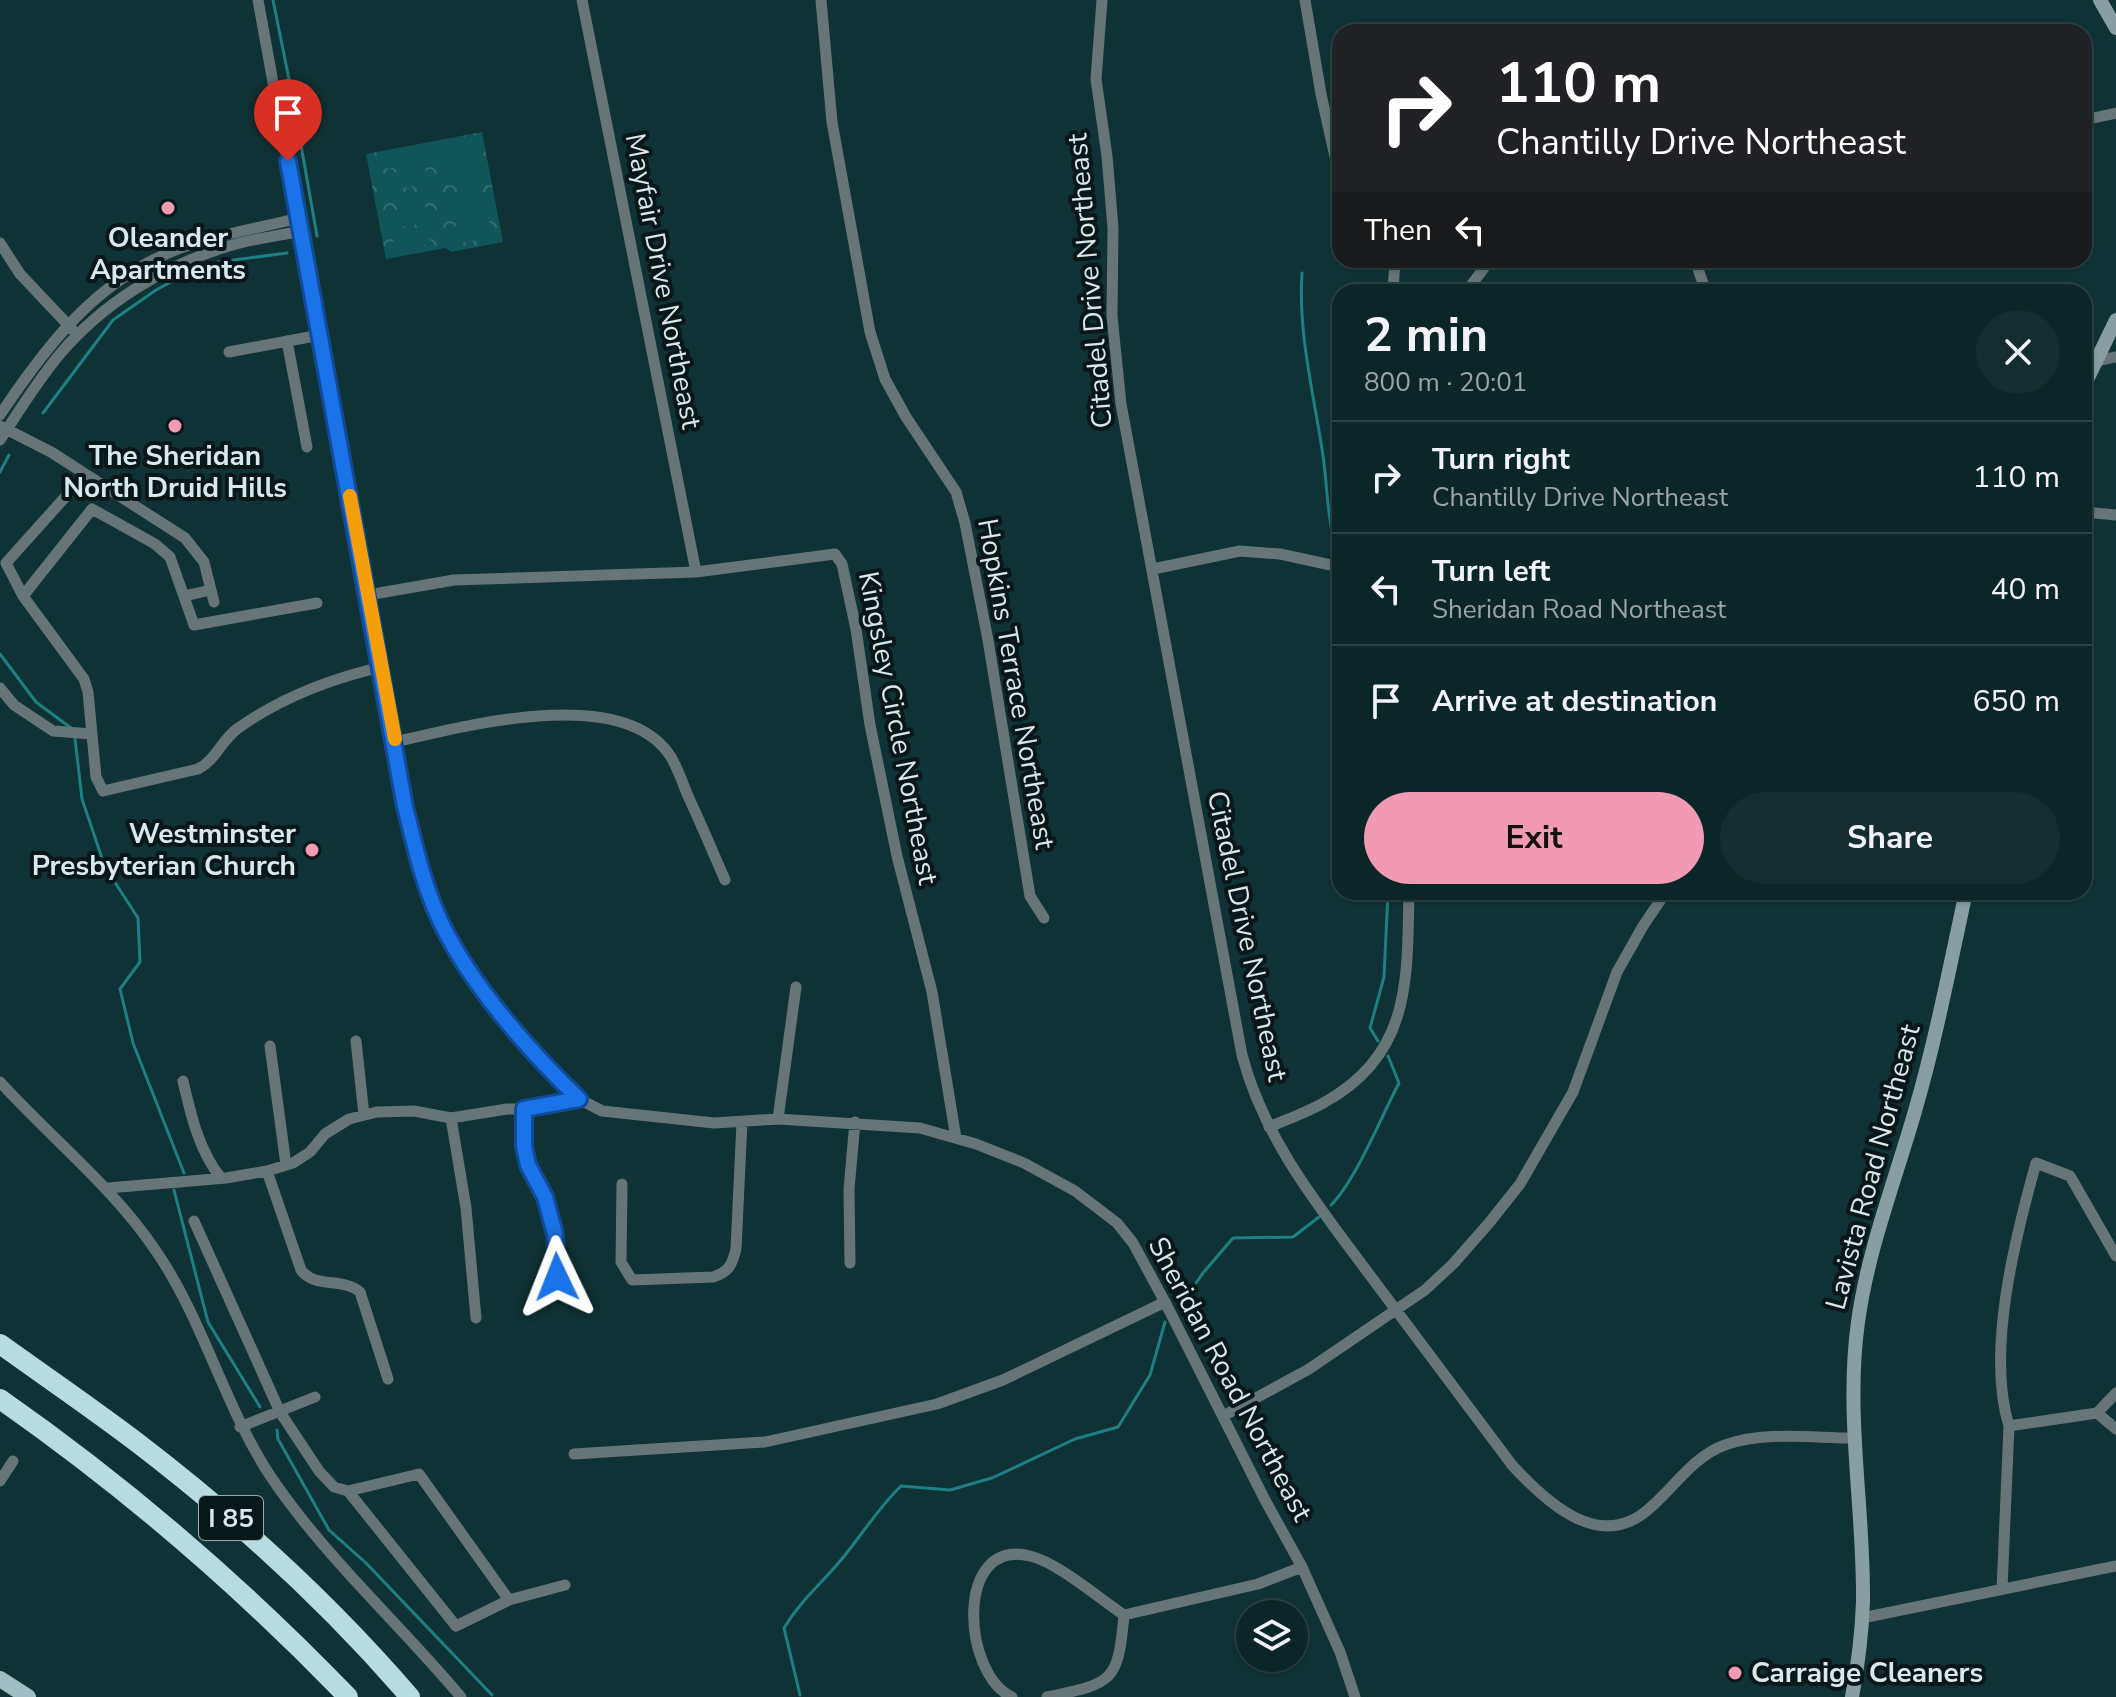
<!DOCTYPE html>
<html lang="en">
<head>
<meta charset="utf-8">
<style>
	body { margin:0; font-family:"Nunito Sans",sans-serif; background:#142e2f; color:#f1f3f6; height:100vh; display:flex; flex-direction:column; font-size:30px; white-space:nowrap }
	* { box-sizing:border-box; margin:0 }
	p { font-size:26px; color:#9aa5a7 }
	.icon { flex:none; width:44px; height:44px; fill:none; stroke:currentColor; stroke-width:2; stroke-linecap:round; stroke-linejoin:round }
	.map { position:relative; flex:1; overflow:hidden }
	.panel { position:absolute; left:1332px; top:284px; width:760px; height:616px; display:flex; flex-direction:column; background:#0b2627; border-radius:24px; box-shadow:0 2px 6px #0004,0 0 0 2px #2b4344 }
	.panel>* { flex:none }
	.top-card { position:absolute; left:1332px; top:24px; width:760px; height:244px; border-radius:24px; box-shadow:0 2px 6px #0004,0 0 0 2px #2b4344; background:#202124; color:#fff; overflow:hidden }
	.buttons { position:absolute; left:1236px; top:1600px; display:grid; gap:16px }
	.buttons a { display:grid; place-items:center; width:72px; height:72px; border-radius:50%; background:#0b2627; box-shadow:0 2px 6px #0004,0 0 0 2px #2b4344; font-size:40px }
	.pin { position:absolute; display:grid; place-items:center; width:68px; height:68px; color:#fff; margin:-82px -34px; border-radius:50% 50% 50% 0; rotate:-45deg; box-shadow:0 0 8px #0007 }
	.pin .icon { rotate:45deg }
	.me { position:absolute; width:88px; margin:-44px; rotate:358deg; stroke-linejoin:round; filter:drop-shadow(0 0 6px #0008) }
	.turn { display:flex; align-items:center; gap:28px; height:168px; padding:0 32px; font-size:36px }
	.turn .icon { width:104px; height:104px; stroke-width:2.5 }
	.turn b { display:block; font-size:56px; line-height:68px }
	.then { display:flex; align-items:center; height:76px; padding:0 32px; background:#0003; gap:16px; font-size:30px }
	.round { display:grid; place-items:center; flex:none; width:84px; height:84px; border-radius:42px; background:#142e2f }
	.headline { display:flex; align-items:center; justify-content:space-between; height:136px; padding:0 32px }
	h1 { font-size:48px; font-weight:700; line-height:60px }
	.cta { display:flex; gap:16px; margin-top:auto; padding:16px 32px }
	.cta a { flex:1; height:92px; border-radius:48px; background:#f09ab4; color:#111; font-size:32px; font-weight:700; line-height:92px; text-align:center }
	.cta a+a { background:#142e2f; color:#f1f3f6 }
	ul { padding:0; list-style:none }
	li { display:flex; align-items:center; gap:24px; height:112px; padding:0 32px; border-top:2px solid #2b4344 }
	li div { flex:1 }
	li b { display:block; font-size:30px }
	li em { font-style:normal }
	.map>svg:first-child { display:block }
</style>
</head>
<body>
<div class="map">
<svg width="2116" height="1697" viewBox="0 0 2116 1697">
	<defs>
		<pattern id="forest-crowns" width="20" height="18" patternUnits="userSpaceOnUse" patternTransform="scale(2)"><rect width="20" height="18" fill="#0f555a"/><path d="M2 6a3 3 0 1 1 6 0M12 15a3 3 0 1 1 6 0" fill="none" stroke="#316d72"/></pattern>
	</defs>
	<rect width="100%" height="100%" fill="#0f3234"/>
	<path fill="url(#forest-crowns)" d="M482 132 503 242 451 252 446 248 386 259 366 154Z"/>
	<path fill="#0f555a" d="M477 135 480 151 444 158 440 141Z
		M421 145 424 162 388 169 385 152Z
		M481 156 484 173 447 180 444 163Z
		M425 167 428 184 391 190 388 174Z
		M485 199 489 216 452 222 449 205Z
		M425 205 428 222 391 229 388 212Z
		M489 220 492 237 456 244 453 227Z
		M428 227 431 244 395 250 392 234Z"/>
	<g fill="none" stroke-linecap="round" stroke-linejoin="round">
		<path stroke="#1f7f87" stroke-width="3" d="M273 0 292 94
			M295 111 317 236
			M1302 273C1298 332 1313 391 1322 449 1328 484 1326 524 1340 558
			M43 413 113 320 156 290 204 264 287 253
			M0 472 9 455
			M0 654 36 702 71 728
			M75 739 82 799 105 867 138 918 140 962 120 989 133 1043 184 1173
			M1378 1041 1370 1028 1384 977 1388 892
			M174 1190 208 1322 260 1407
			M1331 1205C1355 1182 1382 1115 1399 1083L1388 1056
			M1180 1306 1203 1273 1233 1238 1293 1237 1319 1217
			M277 1430 278 1439 329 1530 366 1563 492 1695
			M800 1695 784 1628C800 1601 822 1583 841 1560 862 1535 878 1508 901 1486L950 1490 992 1478 1075 1439 1118 1427 1150 1375 1165 1322"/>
		<path stroke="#677577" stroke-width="11" d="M258 0 405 807 429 895 450 941 532 1054 579 1099 602 1111 714 1123 778 1119 920 1128 976 1144 1024 1163 1075 1191 1117 1223 1133 1243 1165 1302 1265 1500 1302 1567 1340 1652 1355 1697
			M582 0 696 572
			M821 0 832 122 870 332 885 379 906 417 956 492 965 523 988 640 1030 896 1044 918
			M1102 0 1096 79 1107 156 1113 228 1112 316 1121 404 1242 1055C1264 1138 1316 1203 1366 1270 1414 1335 1464 1400 1512 1465 1547 1503 1601 1554 1651 1507 1675 1486 1694 1456 1725 1445 1764 1431 1813 1438 1853 1438
			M1305 0 1321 94 1340 179
			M2084 120 2116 113
			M0 243 20 274 72 329
			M1695 260 1706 292
			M1393 292 1395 260
			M1466 292 1490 260
			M287 341 307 447
			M229 352 320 335
			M2096 361 2116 357
			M0 415C50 340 102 273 192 244 227 233 263 227 299 218
			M0 426 51 452 185 538 204 562 214 602
			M0 440C19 411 38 380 60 354 103 303 165 265 229 246 252 239 277 236 301 231
			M2084 512 2116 515
			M1153 569 1240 551 1280 554 1340 567
			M368 595 454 580 696 572 835 554 842 564 856 629 870 725 897 856 932 992 956 1138
			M23 596 6 563 85 475
			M184 596 211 590
			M317 603 194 625 170 557 155 544 92 509 23 596 84 679 88 692 96 777 103 791 198 769C216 760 221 741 237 729 280 698 330 679 381 667
			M0 688 14 705 53 731 92 734
			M395 742C465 726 624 683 671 757 678 769 683 784 688 796 701 824 713 852 725 880
			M356 1041 364 1115
			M270 1046 286 1165
			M183 1081C191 1115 199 1151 221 1178
			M0 1082C52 1139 113 1187 156 1251 204 1321 224 1406 271 1477 325 1557 399 1623 461 1697
			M524 1109C529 1125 523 1143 527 1159 529 1172 538 1182 543 1194 558 1224 560 1260 555 1293
			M451 1118 466 1208 476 1318
			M778 1119 796 987
			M1269 1127C1288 1119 1308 1112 1325 1102 1412 1054 1407 978 1409 892
			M267 1171 301 1270C315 1289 343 1277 360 1292L388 1379
			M622 1184 621 1262 632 1280 713 1277C729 1272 732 1265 736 1249L742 1122
			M108 1188 226 1178 267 1171 293 1163 310 1152 325 1134 349 1119 377 1112 414 1111 451 1118 507 1109H524L579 1099
			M194 1221 280 1412 319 1471 334 1487 348 1491 419 1474 509 1600
			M850 1263 849 1189 855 1122
			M2097 1413 2116 1429
			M1225 1415 1309 1369 1425 1290 1453 1264 1489 1223 1520 1184 1573 1092 1617 972 1643 926 1666 892
			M2009 1426 2097 1413 2116 1393
			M240 1427 315 1397
			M574 1454 765 1442 937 1404 1003 1380 1165 1302
			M0 1481 13 1461
			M348 1491 456 1626 509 1600 565 1585
			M2002 1589 2009 1426C1986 1352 2015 1238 2036 1163L2070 1176 2116 1256
			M1124 1615 1258 1584 1302 1567
			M1862 1618 2116 1566
			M1012 1697C962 1674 954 1537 1030 1556 1057 1562 1100 1599 1124 1615 1118 1683 1113 1683 1047 1697"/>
		<path stroke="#879fa1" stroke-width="14" d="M2100 0 2116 28
			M2084 386 2116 320
			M1852 1697C1858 1665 1862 1633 1863 1601 1864 1507 1845 1415 1858 1322 1868 1249 1895 1181 1915 1111 1936 1039 1950 965 1966 892"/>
		<path stroke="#a0bfc2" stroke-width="16" d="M0 1679 28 1697"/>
		<path stroke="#b7dcdf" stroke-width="20" d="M0 1344C46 1377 93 1409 139 1444 237 1519 329 1603 410 1697
			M0 1399C126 1487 241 1586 348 1697"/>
	</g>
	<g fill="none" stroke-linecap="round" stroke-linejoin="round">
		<defs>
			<path id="route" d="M288 161 405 807C413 837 419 868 430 896 455 968 525 1047 579 1099L524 1109V1146L528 1165 545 1197 555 1234 557 1277"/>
		</defs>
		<use href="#route" stroke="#114b97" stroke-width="20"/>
		<use href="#route" stroke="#1a73e8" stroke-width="14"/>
		<path stroke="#f59e0b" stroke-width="14" d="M350 496 395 739"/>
	</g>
	<g fill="#f09ab4" stroke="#091718" stroke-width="3">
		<circle cx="168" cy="208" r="8"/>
		<circle cx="175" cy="426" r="8"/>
		<circle cx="312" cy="850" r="8"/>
		<circle cx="1735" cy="1673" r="8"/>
	</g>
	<g text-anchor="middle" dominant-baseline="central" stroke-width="8" stroke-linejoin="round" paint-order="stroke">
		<rect fill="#091718" stroke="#99aaac" stroke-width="2" x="199" y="1496" width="64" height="44" rx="6"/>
		<g font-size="26" font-weight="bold" fill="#d7e9eb">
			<text x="231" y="1518">I 85</text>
		</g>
		<g font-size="28" font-weight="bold" fill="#d7e9eb" stroke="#091718">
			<text x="168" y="238">Oleander<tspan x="168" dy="32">Apartments</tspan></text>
			<text x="175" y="456">The Sheridan<tspan x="175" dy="32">North Druid Hills</tspan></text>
			<text x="296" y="834" text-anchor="end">Westminster<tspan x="296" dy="32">Presbyterian Church</tspan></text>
			<text x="1751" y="1673" text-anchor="start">Carraige Cleaners</text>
		</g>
		<g font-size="28" fill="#d7e9eb" stroke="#091718">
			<text transform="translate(663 281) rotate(79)">Mayfair Drive Northeast</text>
			<text transform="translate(1090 281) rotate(-95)">Citadel Drive Northeast</text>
			<text transform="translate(1016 684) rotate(80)">Hopkins Terrace Northeast</text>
			<text transform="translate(898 728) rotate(79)">Kingsley Circle Northeast</text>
			<text transform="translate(1247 936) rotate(78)">Citadel Drive Northeast</text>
			<text transform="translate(1873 1167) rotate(-75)">Lavista Road Northeast</text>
			<text transform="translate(1230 1379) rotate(62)">Sheridan Road Northeast</text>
		</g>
	</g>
</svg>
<div class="buttons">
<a><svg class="icon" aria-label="layers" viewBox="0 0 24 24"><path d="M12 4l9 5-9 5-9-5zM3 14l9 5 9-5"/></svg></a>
</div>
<div class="pin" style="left:288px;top:161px;background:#d93025"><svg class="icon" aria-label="arrive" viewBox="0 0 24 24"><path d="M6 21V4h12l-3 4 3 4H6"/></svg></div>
<svg class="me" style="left:557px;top:1277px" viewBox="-20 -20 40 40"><path d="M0-17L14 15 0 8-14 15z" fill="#1a73e8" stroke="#fff" stroke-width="4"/></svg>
<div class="top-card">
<div class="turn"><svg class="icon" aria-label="right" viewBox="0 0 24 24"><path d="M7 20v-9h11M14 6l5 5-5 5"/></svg><div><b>110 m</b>Chantilly Drive Northeast</div></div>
<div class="then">Then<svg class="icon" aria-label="left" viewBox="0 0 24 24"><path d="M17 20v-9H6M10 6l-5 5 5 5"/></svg></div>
</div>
<section class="panel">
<div class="headline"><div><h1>2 min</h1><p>800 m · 20:01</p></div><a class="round"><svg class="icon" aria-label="close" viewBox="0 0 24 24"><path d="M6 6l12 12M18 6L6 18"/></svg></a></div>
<ul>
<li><svg class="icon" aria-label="right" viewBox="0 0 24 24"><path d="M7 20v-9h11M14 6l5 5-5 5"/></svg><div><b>Turn right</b><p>Chantilly Drive Northeast</p></div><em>110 m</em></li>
<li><svg class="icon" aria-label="left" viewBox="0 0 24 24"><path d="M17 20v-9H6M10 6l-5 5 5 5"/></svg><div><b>Turn left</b><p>Sheridan Road Northeast</p></div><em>40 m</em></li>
<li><svg class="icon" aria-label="arrive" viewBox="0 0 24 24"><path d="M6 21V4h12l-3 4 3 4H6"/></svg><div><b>Arrive at destination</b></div><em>650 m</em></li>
</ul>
<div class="cta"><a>Exit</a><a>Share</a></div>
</section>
</div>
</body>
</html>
